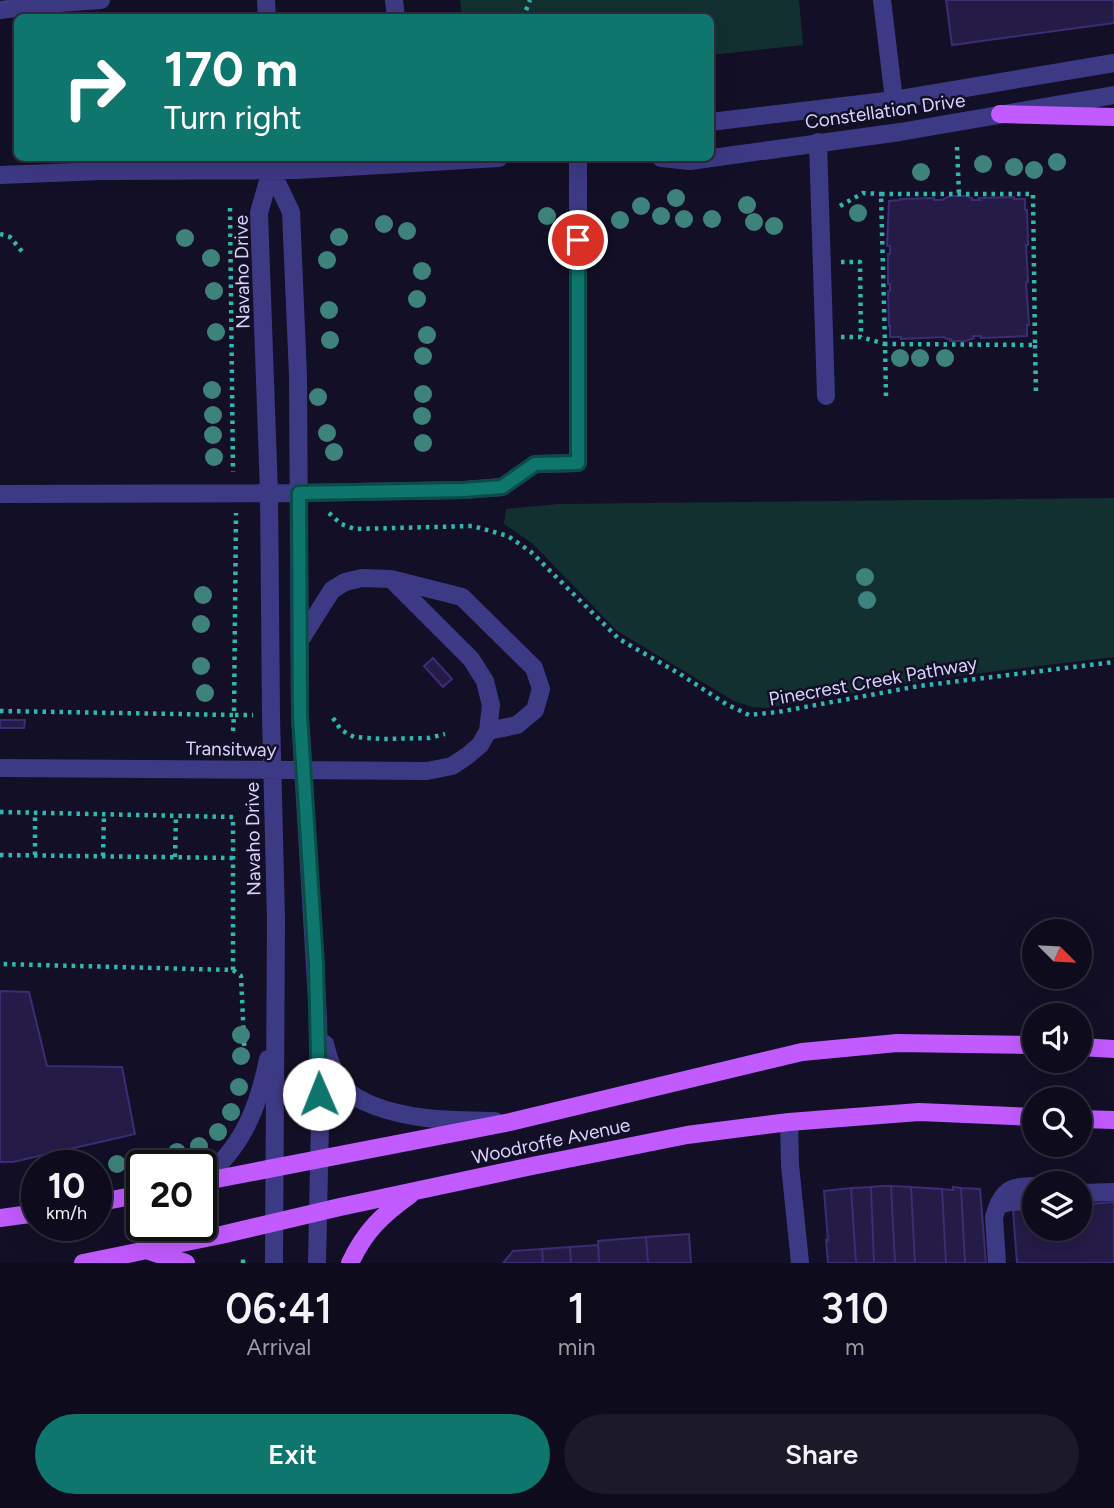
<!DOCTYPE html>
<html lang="en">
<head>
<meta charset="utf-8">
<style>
	body { margin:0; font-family:Figtree,sans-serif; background:#1c1929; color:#f1f3f6; height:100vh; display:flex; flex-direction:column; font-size:26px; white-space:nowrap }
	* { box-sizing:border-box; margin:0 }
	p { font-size:23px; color:#9b9ba3 }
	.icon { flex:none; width:38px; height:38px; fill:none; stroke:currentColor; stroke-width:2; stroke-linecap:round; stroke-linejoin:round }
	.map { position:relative; height:1263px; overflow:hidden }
	.panel { display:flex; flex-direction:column; background:#0e0b1c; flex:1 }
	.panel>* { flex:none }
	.banner { position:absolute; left:14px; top:14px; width:700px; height:147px; border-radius:10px; box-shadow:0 7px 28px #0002,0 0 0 2px #2e2b3b; background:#0f766e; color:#fff; overflow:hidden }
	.needle { width:46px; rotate:114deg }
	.buttons { position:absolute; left:1022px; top:919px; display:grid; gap:14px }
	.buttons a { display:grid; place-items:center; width:70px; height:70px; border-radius:50%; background:#0e0b1c; box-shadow:0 7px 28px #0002,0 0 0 2px #2e2b3b; font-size:35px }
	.speed { position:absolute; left:21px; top:1150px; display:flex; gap:14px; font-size:35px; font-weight:700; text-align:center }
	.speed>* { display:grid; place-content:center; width:91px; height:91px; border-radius:50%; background:#0e0b1c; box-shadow:0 7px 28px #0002,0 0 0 2px #2e2b3b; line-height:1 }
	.speed small { font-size:18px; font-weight:400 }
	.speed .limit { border:4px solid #111; border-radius:10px; background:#fff; color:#111 }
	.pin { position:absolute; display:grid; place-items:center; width:60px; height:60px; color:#fff; margin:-30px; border:4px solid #fff; border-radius:50%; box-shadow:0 2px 7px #0007 }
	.me { position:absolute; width:77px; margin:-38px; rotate:359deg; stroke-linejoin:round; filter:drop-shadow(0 0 5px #0008) }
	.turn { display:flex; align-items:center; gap:24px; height:147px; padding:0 35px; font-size:32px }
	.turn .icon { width:91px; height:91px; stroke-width:2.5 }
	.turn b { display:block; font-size:49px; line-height:60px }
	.eta { display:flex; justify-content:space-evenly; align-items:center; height:119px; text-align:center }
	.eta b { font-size:42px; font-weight:600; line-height:49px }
	.action { display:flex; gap:14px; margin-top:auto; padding:14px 35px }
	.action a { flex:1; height:80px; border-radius:42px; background:#0f766e; color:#fff; font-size:28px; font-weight:600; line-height:80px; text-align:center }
	.action a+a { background:#1c1929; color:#f1f3f6 }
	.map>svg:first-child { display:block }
</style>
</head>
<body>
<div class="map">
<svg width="1114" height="1263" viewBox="0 0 1114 1263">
	<rect width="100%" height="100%" fill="#130f26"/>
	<path fill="#12302f" d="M460 0H799L803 45 711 55 710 18 462 17Z
		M1114 498V657L932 679 768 708 752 707 734 701 617 631 533 544 504 524 506 509 558 504Z"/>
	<path fill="#241b47" stroke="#3b2d73" stroke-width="2" d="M946 0H1114V23L952 45Z
		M950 196H965L972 198V200H980L979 198 1014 197V199H1025V210H1027L1028 245H1026L1028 282H1026L1029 325H1027V336L981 338V336H973L974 338 966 341H950L951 339H947L944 337 901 339V337H890V326H889L888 291H890V284H888V254H890V246H887L889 201 900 200V199L934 198V200H942Z
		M433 658 452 679 443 687 424 666Z
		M0 720H25L24 728H0Z
		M0 991 29 992 47 1066 122 1067 135 1134 13 1162H0Z
		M883 1186H891L895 1263H874L871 1187Z
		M891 1186 911 1187 915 1263H895Z
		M871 1187 874 1263H856L851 1188Z
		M911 1187 942 1189 946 1263H915Z
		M953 1187 961 1188 965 1263H946L942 1189 953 1190Z
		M851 1188 856 1263H828L826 1240 828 1241 824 1191Z
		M961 1188 980 1189 986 1263H965Z
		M1114 1202V1263H1017L1013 1210 1034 1208V1228H1080V1205Z
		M689 1234 691 1263H648L646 1237Z
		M646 1237 648 1263H599L598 1241Z
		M598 1245 599 1263H571L570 1247Z
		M570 1247 571 1263H543L542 1249Z
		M542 1249 543 1263H503L513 1251Z"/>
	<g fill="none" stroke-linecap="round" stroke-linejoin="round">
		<path stroke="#2fb8b0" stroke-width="4.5" stroke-dasharray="3.5 5" stroke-linecap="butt" d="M523 18 530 0
			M957 147 959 194
			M881 194H1033L1035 345 885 344Z
			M840 206 863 193 881 194
			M230 208 233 472
			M0 234 10 237 25 255
			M841 262H860L861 337
			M841 337H861L885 344 886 396
			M1035 345 1036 394
			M329 513 341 524 355 529 473 526 508 536 531 552 619 639 680 674 726 704 749 715 778 712 919 686 1114 662
			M0 711 234 715 236 513
			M333 718 341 730 354 737 382 739 429 738 445 734
			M233 731 234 715H253
			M0 812 233 817V970L0 964
			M0 855 233 858
			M35 855V812
			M103 856 104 814
			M175 857 176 816
			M233 970 241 976 245 1062
			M243 1263V1257"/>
		<path stroke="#3d3a85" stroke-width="18" d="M266 0 267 18
			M394 0 396 18
			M882 0 894 100
			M0 10 45 4 101 0
			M710 122 894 100 1114 63
			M818 142 826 396
			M272 158 271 170 259 213 269 492 271 716 276 919 274 1263
			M661 158 690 161 900 132 1114 95
			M271 170 291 212 298 375 300 716 318 1017 320 1120 317 1263
			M0 175 101 171 297 170 499 158
			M0 494 299 493 464 490 502 487 535 464 578 463V158
			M391 579 462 597 534 668 541 689 535 710 517 725 488 731
			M0 768 427 771 452 766 467 756 480 745 488 731 491 705 485 681 471 659 391 579 362 578 345 582 332 590 301 639
			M325 1044C329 1060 334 1076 345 1088 352 1096 362 1101 372 1105 413 1121 451 1120 495 1121
			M789 1122 790 1165 800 1263
			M201 1181C242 1148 258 1109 268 1059
			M1080 1193 1114 1192
			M998 1205C1007 1186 1015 1187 1034 1186
			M997 1263 994 1217 998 1205 1011 1202 1034 1200"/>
		<path stroke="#c25bff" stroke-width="18" d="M1000 114 1114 117
			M1080 1047 1114 1049
			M1080 1119 1114 1120
			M201 1182 510 1122 802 1052 897 1043 1034 1045
			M96 1203 142 1194
			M0 1218 37 1213
			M149 1251 186 1263
			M83 1263 221 1235 340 1207 532 1166 687 1135 789 1122 919 1112 1034 1117
			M350 1263C365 1231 382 1215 410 1195"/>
	</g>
	<g fill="#3d827b">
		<circle cx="1057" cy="162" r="9"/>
		<circle cx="983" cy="164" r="9"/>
		<circle cx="1014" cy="167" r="9"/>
		<circle cx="1034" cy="170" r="9"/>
		<circle cx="921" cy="172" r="9"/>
		<circle cx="676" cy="198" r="9"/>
		<circle cx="747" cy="205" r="9"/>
		<circle cx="641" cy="206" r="9"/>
		<circle cx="858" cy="213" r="9"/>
		<circle cx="547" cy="216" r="9"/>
		<circle cx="661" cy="216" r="9"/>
		<circle cx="684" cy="219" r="9"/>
		<circle cx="712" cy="219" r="9"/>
		<circle cx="620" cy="220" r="9"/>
		<circle cx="754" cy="222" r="9"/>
		<circle cx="384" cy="224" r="9"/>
		<circle cx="774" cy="226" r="9"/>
		<circle cx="407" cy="231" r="9"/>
		<circle cx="339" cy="237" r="9"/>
		<circle cx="185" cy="238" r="9"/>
		<circle cx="211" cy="258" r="9"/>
		<circle cx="327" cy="260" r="9"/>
		<circle cx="422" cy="271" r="9"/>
		<circle cx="214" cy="291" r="9"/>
		<circle cx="417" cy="299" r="9"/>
		<circle cx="329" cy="310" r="9"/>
		<circle cx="216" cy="332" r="9"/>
		<circle cx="427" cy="335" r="9"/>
		<circle cx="330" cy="340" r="9"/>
		<circle cx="423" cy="356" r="9"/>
		<circle cx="900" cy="358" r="9"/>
		<circle cx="920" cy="358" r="9"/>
		<circle cx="945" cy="358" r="9"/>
		<circle cx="212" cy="390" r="9"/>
		<circle cx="423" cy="394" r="9"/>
		<circle cx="318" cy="397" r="9"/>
		<circle cx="213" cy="415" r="9"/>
		<circle cx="422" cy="416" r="9"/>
		<circle cx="327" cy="433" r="9"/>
		<circle cx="213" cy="435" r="9"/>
		<circle cx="423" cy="443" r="9"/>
		<circle cx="334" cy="452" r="9"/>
		<circle cx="214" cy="457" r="9"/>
		<circle cx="865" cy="577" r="9"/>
		<circle cx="203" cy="595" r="9"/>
		<circle cx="867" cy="600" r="9"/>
		<circle cx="201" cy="624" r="9"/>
		<circle cx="201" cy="666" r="9"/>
		<circle cx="205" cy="693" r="9"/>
		<circle cx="241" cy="1035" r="9"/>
		<circle cx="241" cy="1056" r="9"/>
		<circle cx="239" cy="1087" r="9"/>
		<circle cx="231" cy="1112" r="9"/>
		<circle cx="218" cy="1132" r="9"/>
		<circle cx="199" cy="1146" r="9"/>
		<circle cx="177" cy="1152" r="9"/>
		<circle cx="117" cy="1164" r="9"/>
	</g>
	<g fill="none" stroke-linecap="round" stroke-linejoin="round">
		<defs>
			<path id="route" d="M319 1094 316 964 300 716 299 493 464 490 502 487 535 464 578 463V240"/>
		</defs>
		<use href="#route" stroke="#0a4d48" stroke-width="18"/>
		<use href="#route" stroke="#0f766e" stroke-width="12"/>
	</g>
	<g text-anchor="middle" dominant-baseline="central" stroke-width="5" stroke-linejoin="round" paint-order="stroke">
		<g font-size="19" fill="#d9d4ff" stroke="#130f26">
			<text transform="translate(885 111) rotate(-8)">Constellation Drive</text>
			<text transform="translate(242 272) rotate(-91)">Navaho Drive</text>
			<text transform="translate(873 681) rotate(-10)">Pinecrest Creek Pathway</text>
			<text transform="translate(231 749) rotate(1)">Transitway</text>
			<text transform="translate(253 839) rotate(-91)">Navaho Drive</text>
			<text transform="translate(551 1141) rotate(-12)">Woodroffe Avenue</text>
		</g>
	</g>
</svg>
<div class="buttons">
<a><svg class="needle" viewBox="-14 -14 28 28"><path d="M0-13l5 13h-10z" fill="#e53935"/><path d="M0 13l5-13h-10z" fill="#9b9ba3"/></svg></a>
<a><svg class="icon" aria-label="sound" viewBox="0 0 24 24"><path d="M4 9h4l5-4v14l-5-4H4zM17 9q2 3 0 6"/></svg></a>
<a><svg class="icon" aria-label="search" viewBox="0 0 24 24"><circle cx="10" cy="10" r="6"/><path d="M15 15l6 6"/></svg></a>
<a><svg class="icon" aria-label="layers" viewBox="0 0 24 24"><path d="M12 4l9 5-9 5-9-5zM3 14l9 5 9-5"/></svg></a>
</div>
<div class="speed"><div>10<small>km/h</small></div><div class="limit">20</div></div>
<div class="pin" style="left:578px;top:240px;background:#d93025"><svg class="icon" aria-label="arrive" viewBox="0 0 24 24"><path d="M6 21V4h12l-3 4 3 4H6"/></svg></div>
<svg class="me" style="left:319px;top:1094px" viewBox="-20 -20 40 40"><circle r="19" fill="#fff"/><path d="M0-13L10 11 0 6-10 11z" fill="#0f766e"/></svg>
<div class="banner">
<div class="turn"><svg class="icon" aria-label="right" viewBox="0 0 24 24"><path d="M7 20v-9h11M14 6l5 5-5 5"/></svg><div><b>170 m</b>Turn right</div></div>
</div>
</div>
<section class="panel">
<div class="eta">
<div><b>06:41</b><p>Arrival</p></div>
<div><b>1</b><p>min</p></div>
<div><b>310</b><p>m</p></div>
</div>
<div class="action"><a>Exit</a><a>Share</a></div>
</section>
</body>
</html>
